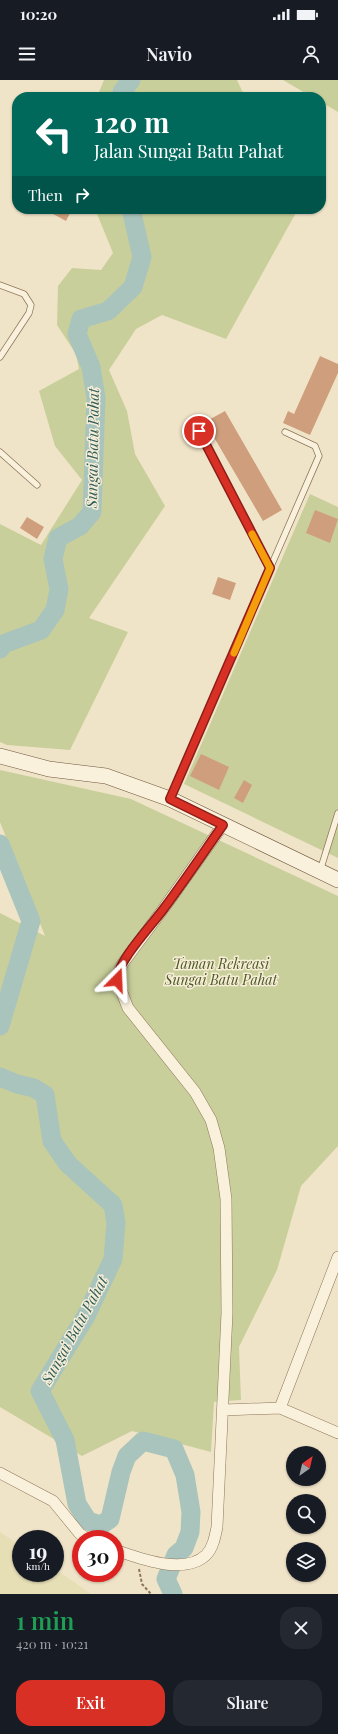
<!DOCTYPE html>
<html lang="en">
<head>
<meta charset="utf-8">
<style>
	body { margin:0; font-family:"Playfair Display",serif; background:#242831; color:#f1f3f6; height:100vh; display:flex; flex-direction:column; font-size:15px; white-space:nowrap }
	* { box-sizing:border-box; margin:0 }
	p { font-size:13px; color:#9ea1a6 }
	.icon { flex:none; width:22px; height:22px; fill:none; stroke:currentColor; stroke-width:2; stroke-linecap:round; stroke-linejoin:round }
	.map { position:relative; height:1514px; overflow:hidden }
	.panel { display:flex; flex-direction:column; background:#171b24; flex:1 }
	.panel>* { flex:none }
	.guide { position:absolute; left:12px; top:12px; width:314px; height:122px; border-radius:16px; box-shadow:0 1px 3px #0004; background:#00695c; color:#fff; overflow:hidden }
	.needle { width:26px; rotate:34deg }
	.tools { position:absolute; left:286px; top:1366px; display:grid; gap:8px }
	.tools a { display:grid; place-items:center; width:40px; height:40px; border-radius:50%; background:#171b24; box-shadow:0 1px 3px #0004; font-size:20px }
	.speed { position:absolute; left:12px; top:1450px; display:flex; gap:8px; font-size:20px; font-weight:700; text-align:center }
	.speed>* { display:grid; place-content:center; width:52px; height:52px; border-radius:50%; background:#171b24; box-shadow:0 1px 3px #0004; line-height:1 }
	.speed small { font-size:10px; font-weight:400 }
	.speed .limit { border:6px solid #d22; background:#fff; color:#111 }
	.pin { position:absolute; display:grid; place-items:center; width:34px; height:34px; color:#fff; margin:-17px; border:2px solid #fff; border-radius:50%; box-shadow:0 1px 4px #0007 }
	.me { position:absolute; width:44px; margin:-22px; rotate:21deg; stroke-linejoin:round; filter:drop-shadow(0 0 3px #0008) }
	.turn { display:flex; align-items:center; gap:14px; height:84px; padding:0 16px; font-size:18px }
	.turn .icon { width:52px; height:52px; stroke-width:2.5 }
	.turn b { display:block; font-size:28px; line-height:34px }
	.then { display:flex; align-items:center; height:38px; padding:0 16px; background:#0003; gap:8px; font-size:15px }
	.round { display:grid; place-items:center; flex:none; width:42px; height:42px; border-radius:16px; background:#242831 }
	.summary { display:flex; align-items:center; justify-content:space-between; height:68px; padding:0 16px }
	h1 { font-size:24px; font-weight:600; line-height:30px; color:#1e9e55 }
	.action { display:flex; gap:8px; margin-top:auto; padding:8px 16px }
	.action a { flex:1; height:46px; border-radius:16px; background:#d93025; color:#fff; font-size:16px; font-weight:600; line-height:46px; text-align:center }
	.action a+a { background:#242831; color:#f1f3f6 }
	.status { display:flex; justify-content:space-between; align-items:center; height:28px; padding:0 20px; background:#171b24; direction:ltr }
	.status svg { height:11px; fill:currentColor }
	header { display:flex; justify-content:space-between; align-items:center; height:52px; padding:0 16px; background:#171b24; font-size:18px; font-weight:600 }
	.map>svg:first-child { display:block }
</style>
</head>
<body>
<div class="status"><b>10:20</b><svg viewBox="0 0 49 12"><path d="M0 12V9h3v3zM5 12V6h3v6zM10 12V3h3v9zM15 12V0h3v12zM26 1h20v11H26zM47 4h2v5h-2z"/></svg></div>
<header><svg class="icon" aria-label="menu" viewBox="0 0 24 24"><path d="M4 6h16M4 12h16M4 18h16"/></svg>Navio<svg class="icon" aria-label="person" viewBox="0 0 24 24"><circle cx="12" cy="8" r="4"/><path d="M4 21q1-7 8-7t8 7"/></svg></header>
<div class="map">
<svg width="338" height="1514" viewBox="0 0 338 1514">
	<rect width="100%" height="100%" fill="#f0e4c8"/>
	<path fill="#e6deb5" d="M0 1452 21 1466V1493H55V1489L91 1514H0Z"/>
	<path fill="#c9cf9b" d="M104 0H237L245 17H97Z
		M283 0H338V32L321 22V17H312Z
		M95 129H298L226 259 162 235 136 249 109 290 127 331 135 374 165 426 89 538 128 552 70 670 7 665 0 662V444L41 465 82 400 55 366 39 311 79 289 76 274 57 245 58 206 72 188 101 190 113 173Z
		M310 414 338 427V778L184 704Z
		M0 690 131 719 338 816V1066L301 1106 277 1190 239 1267 241 1320 214 1322 211 1372 132 1351 82 1376 0 1327V833L45 856 0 742Z"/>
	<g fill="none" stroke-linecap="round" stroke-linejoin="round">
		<path stroke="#a9c4bc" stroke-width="19" d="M121 17 122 12 131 0
			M0 569 3 564 41 550 55 530 59 509 53 479 58 458 80 446 92 432 96 318 91 287 77 254 81 239 108 231 133 207 142 177 131 129
			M0 764 31 841 0 946
			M0 997 17 1004 34 1008 45 1015 52 1061 68 1084 113 1125 116 1143 113 1179 86 1236 40 1311 65 1360 77 1424 88 1441 101 1445 110 1439 121 1392 127 1376 143 1361 174 1369 185 1395 191 1432 190 1452 184 1468 176 1475 166 1499 173 1514"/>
	</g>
	<path fill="#cf9f7d" d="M44 129H72L66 141Z
		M320 276 338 284V293L310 355 283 343 288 331 294 334Z
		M225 331 282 430 263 441 205 342Z
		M315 430 338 439 330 463 306 453Z
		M27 437 44 447 37 459 20 448Z
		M218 497 236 503 230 520 212 514Z
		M201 674 229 687 219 710 190 696Z
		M244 700 252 705 243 723 234 718Z"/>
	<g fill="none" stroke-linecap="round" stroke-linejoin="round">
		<defs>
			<path id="lane" d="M0 205 24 214 31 225 29 233 0 277
				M199 351 270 489
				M0 372 37 405
				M170 718 319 376 315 366 285 352
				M320 791 338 733"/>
			<path id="street" d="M280 1328 338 1177
				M224 1330 280 1328 338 1353
				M0 1393 53 1421 80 1454 88 1459
				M115 1470C139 1478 184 1496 206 1475 213 1468 215 1457 217 1447L227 1233 226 1119 219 1068 211 1040 195 1012 128 928 117 900V895L123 883 164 828 223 745"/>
			<path id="secondary" d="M0 676 49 689 106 696 170 719 338 800"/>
		</defs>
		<use href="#lane" stroke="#8d765c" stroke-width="7"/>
		<use href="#street" stroke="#8d765c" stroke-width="12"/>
		<use href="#secondary" stroke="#6f573f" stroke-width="16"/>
		<path stroke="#8d765c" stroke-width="2" stroke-dasharray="3 2" stroke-linecap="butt" d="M139 1489 142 1504 151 1514"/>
		<use href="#lane" stroke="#faf1dc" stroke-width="5.5"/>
		<use href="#street" stroke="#faf1dc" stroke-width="11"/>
		<use href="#secondary" stroke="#faf1dc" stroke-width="15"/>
	</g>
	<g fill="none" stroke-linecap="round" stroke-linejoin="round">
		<defs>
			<path id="route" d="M117 900C117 881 153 844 165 827 185 800 204 772 223 745L170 719 270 488 199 351"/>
		</defs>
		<use href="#route" stroke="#8d1f18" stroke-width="10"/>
		<use href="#route" stroke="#d93025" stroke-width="7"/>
		<path stroke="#f59e0b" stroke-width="7" d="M234 573 270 488 252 454"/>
	</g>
	<g text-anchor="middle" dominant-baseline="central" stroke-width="3" stroke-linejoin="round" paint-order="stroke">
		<g font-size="14" font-style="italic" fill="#4d5a26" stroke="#f7eed8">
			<text x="221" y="883">Taman Rekreasi<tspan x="221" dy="16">Sungai Batu Pahat</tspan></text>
		</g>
		<g font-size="15" font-style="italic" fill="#2f5d5a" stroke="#f7eed8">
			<text transform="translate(92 368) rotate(-89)">Sungai Batu Pahat</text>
			<text transform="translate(74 1250) rotate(-61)">Sungai Batu Pahat</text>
		</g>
	</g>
</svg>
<div class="tools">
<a><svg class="needle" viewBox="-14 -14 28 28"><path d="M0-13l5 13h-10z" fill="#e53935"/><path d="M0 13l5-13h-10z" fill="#9ea1a6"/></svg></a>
<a><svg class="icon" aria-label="search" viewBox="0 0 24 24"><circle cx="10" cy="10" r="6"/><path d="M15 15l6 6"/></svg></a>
<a><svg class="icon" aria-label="layers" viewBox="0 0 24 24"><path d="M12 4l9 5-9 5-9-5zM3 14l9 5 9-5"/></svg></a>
</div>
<div class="speed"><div>19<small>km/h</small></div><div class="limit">30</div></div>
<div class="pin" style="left:199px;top:351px;background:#d93025"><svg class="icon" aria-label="arrive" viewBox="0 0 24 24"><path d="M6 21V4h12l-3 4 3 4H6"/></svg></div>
<svg class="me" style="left:117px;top:900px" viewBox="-20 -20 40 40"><path d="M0-17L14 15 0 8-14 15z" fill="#d93025" stroke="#fff" stroke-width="4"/></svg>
<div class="guide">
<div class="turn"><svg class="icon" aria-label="left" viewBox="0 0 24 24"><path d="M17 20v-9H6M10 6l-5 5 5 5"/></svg><div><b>120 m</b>Jalan Sungai Batu Pahat</div></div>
<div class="then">Then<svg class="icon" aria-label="right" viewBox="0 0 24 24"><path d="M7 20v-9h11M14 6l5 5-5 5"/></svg></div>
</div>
</div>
<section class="panel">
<div class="summary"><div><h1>1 min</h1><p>420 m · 10:21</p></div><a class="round"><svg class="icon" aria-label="close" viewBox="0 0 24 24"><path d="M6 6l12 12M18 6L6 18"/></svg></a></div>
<div class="action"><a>Exit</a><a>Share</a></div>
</section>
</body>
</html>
